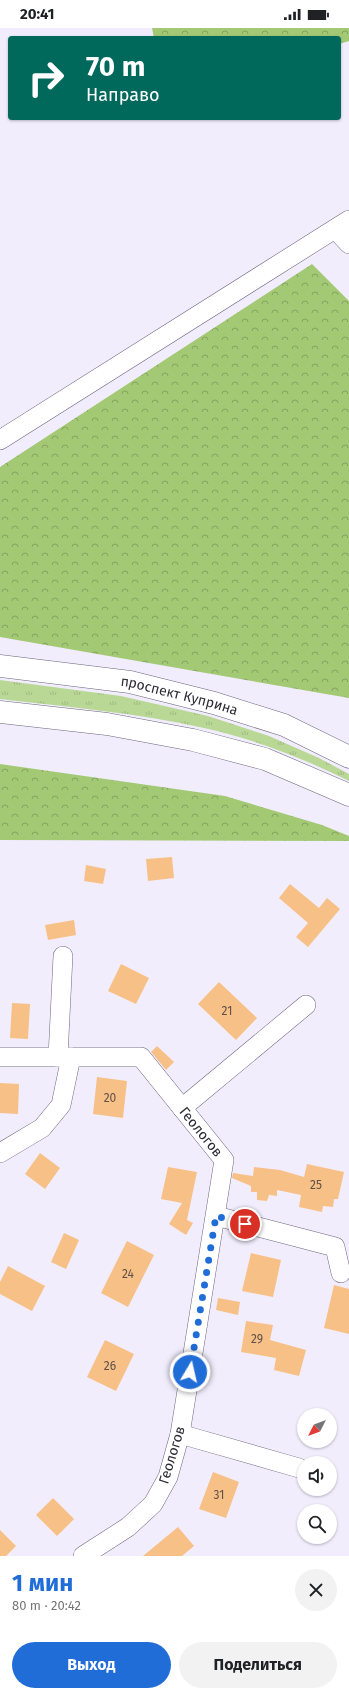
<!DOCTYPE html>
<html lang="ru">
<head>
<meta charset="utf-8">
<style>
	body { margin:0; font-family:"Fira Sans",sans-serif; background:#f2f2f2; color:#202124; height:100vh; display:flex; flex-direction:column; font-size:15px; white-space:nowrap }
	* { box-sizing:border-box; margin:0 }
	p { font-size:13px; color:#757577 }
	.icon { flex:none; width:22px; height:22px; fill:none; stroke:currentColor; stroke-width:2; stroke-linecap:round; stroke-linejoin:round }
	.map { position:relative; height:1528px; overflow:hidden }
	.drawer { display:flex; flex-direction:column; background:#fff; flex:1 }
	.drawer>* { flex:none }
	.guide { position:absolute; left:8px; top:8px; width:333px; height:84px; border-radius:4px; box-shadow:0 1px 3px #0004; background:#00695c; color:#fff; overflow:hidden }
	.needle { width:26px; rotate:228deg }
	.controls { position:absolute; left:297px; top:1380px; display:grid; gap:8px }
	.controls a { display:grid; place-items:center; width:40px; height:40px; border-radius:50%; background:#fff; box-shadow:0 1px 3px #0004; font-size:20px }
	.pin { position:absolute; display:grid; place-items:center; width:34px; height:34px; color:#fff; margin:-17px; border:2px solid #fff; border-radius:50%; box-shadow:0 1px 4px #0007 }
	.me { position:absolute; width:44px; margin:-22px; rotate:9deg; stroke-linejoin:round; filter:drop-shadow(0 0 3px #0008) }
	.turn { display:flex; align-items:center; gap:14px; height:84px; padding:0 12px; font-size:18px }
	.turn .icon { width:52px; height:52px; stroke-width:2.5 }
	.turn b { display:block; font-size:28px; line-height:34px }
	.round { display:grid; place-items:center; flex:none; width:42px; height:42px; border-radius:21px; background:#f2f2f2 }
	.overview { display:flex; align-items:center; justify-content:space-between; height:68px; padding:0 12px }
	h1 { font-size:24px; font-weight:700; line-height:30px; color:#206dd8 }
	.primary-button { display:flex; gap:8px; margin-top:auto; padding:8px 12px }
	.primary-button a { flex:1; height:46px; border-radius:24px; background:#206dd8; color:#fff; font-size:16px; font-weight:700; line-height:46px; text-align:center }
	.primary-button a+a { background:#f2f2f2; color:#202124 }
	.status { display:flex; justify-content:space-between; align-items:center; height:28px; padding:0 20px; background:#fff; direction:ltr }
	.status svg { height:11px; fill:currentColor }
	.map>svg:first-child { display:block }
</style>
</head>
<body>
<div class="status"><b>20:41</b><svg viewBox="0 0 49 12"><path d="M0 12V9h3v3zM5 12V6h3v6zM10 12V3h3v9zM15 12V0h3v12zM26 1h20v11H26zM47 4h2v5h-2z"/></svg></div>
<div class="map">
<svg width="349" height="1528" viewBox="0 0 349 1528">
	<defs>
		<pattern id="grass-tufts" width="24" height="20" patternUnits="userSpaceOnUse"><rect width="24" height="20" fill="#b9d895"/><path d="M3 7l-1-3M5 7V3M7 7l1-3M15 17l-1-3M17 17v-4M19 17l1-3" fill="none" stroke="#9fba81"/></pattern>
		<pattern id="forest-crowns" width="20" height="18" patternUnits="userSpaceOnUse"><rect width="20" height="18" fill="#a3c974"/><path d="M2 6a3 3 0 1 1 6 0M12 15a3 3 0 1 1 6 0" fill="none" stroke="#85a360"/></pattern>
	</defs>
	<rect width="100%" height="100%" fill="#f1edfd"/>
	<path fill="url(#grass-tufts)" d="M0 652 121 668 208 688 269 708 319 730 349 746V753C303 730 254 711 204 700 137 685 68 679 0 671Z"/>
	<path fill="url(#forest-crowns)" d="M152 0H349V13L339 16V10H154Z
		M312 236 349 273V670L0 609V439Z
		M0 736 225 768 322 797 349 808V813L0 812Z"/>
	<path fill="#f7c087" d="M172 829 174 850 148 853 146 831Z
		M86 837 106 841 103 856 84 853Z
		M290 856 319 880 327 870 340 881 308 919 296 909 308 895 279 870Z
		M74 892 76 907 48 912 45 897Z
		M121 936 149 950 136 976 108 963Z
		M219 954 257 990 236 1012 198 976Z
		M12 975 30 976 28 1011 10 1010Z
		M157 1018 174 1034 166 1042 151 1024Z
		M97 1049 127 1053 123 1090 93 1086Z
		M0 1055 19 1056 18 1086 0 1085Z
		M40 1125 60 1140 45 1161 25 1146Z
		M307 1136 344 1144 338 1171H334L333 1179 323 1178 322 1184 299 1179 301 1167 277 1162V1168L269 1167 267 1173 257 1172V1164H251V1158L232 1150 233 1145 253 1148 254 1139 280 1142 304 1149Z
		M168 1139 197 1144 187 1192 193 1195 186 1207 169 1196 182 1175 161 1171Z
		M64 1205 79 1212 66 1241 51 1234Z
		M127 1213 154 1227 128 1279 101 1265Z
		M251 1225 281 1232 273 1269 242 1263Z
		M8 1238 45 1258 32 1283 0 1266V1254Z
		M334 1257 349 1261V1306L324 1300Z
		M218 1270 240 1274 238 1287 216 1282Z
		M246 1293 273 1297 270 1312 306 1322 299 1348 274 1342 276 1330 241 1324Z
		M105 1312 134 1326 116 1363 87 1349Z
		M213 1444 239 1454 226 1490 199 1481Z
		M53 1470 74 1491 57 1508 36 1487Z
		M178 1499 194 1518 182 1528H143Z
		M0 1502 16 1518 6 1528H0Z"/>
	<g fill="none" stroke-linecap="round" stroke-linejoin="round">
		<defs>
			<g id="minor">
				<path d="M335 201 349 216"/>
				<path d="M0 412 349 192"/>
				<path id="s1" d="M0 1029H141L224 1132 180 1406 168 1449 153 1476 128 1499 83 1528"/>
				<path d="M58 1029 63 928"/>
				<path d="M182 1080 306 977"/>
				<path d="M0 1125 42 1100 61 1077 71 1029"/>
				<path d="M216 1188 335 1219 341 1245"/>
				<path d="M180 1406 299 1440"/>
			</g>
			<g id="major">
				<path id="s2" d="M0 638 130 654 214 675 284 697 349 729"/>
				<path d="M0 684 107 696 193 712 265 731 349 767"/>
			</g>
		</defs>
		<use href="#minor" stroke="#6b667d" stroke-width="20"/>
		<use href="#major" stroke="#6b667d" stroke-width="23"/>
		<use href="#minor" stroke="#fff" stroke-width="19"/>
		<use href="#major" stroke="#fff" stroke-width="22"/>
	</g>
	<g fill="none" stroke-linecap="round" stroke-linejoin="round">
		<path stroke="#206dd8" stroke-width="7" stroke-dasharray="0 12.6" d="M190 1344 216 1188 245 1196"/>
	</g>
	<g text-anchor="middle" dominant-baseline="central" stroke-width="4" stroke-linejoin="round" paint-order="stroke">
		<g font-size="12" fill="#61514a">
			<text x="227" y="983">21</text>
			<text x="110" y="1070">20</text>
			<text x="316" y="1157">25</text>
			<text x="128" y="1246">24</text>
			<text x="257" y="1311">29</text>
			<text x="110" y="1338">26</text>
			<text x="219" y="1467">31</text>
		</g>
		<g font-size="14" fill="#2f2c36" stroke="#fff">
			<text stroke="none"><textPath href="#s2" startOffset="182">проспект Куприна</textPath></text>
			<text stroke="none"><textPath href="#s1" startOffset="237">Геологов</textPath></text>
			<text transform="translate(172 1427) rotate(-73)">Геологов</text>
		</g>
	</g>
</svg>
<div class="controls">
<a><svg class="needle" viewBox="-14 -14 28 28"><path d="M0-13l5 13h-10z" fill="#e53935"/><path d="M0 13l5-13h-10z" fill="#757577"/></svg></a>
<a><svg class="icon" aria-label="sound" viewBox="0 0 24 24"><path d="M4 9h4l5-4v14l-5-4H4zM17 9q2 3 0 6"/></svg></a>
<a><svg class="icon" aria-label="search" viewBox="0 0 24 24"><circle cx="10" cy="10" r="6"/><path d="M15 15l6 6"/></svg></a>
</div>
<div class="pin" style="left:245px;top:1196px;background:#d93025"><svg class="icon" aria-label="arrive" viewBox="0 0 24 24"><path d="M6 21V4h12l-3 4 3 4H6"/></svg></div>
<svg class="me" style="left:190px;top:1344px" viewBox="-20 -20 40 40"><circle r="17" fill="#206dd8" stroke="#fff" stroke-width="3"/><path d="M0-11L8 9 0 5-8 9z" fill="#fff"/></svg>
<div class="guide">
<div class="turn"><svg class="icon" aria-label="right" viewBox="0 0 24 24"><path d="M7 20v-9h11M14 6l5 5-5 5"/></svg><div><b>70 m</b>Направо</div></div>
</div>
</div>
<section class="drawer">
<div class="overview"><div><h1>1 мин</h1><p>80 m · 20:42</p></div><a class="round"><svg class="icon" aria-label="close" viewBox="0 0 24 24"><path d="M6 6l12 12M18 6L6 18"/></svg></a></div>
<div class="primary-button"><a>Выход</a><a>Поделиться</a></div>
</section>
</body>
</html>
